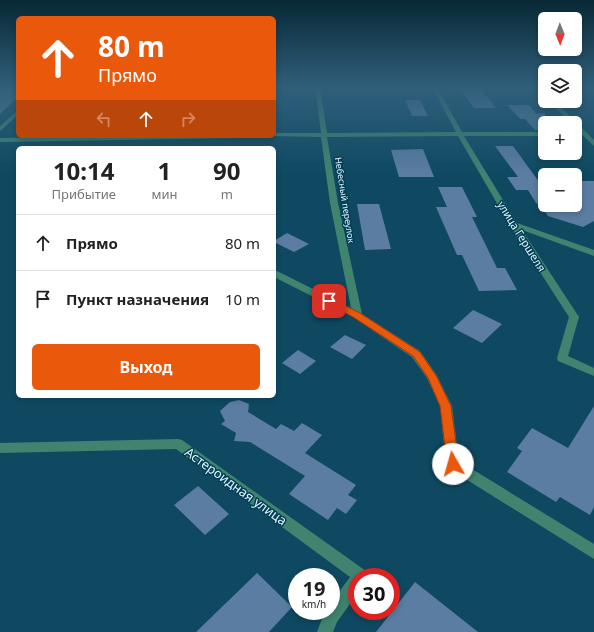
<!DOCTYPE html>
<html lang="ru">
<head>
<meta charset="utf-8">
<style>
	body { margin:0; font-family:"Noto Sans",sans-serif; background:#f2f2f2; color:#222; height:100vh; display:flex; flex-direction:column; font-size:15px; white-space:nowrap }
	* { box-sizing:border-box; margin:0 }
	p { font-size:13px; color:#767676 }
	.icon { flex:none; width:22px; height:22px; fill:none; stroke:currentColor; stroke-width:2; stroke-linecap:round; stroke-linejoin:round }
	.map { position:relative; flex:1; overflow:hidden }
	.panel { position:absolute; left:16px; top:146px; width:260px; height:252px; display:flex; flex-direction:column; background:#fff; border-radius:6px; box-shadow:0 2px 6px #0003 }
	.panel>* { flex:none }
	.banner { position:absolute; left:16px; top:16px; width:260px; height:122px; border-radius:6px; box-shadow:0 2px 6px #0003; background:#ea580c; color:#fff; overflow:hidden }
	.needle { width:26px; rotate:179deg }
	.controls { position:absolute; left:538px; top:12px; display:grid; gap:8px }
	.controls a { display:grid; place-items:center; width:44px; height:44px; border-radius:6px; background:#fff; box-shadow:0 2px 6px #0003; font-size:20px }
	.speed { position:absolute; left:288px; top:568px; display:flex; gap:8px; font-size:20px; font-weight:700; text-align:center }
	.speed>* { display:grid; place-content:center; width:52px; height:52px; border-radius:50%; background:#fff; box-shadow:0 2px 6px #0003; line-height:1 }
	.speed small { font-size:10px; font-weight:400 }
	.speed .limit { border:6px solid #d22; background:#fff; color:#111 }
	.pin { position:absolute; display:grid; place-items:center; width:34px; height:34px; color:#fff; margin:-17px; border-radius:8px; box-shadow:0 2px 6px #0006 }
	.me { position:absolute; width:44px; margin:-22px; rotate:353deg; stroke-linejoin:round; filter:drop-shadow(0 0 3px #0008) }
	.turn { display:flex; align-items:center; gap:14px; height:84px; padding:0 16px; font-size:18px }
	.turn .icon { width:52px; height:52px; stroke-width:2.5 }
	.turn b { display:block; font-size:28px; line-height:34px }
	.lanes { display:flex; align-items:center; height:38px; padding:0 16px; background:#0003; justify-content:center; gap:20px; direction:ltr }
	.lanes .off { opacity:.35 }
	.eta { display:flex; justify-content:space-evenly; align-items:center; height:68px; text-align:center }
	.eta b { font-size:24px; font-weight:700; line-height:28px }
	.primary-button { display:flex; gap:8px; margin-top:auto; padding:8px 16px }
	.primary-button a { flex:1; height:46px; border-radius:6px; background:#ea580c; color:#fff; font-size:16px; font-weight:700; line-height:46px; text-align:center }
	ul { padding:0; list-style:none }
	li { display:flex; align-items:center; gap:12px; height:56px; padding:0 16px; border-top:1px solid #e0e0e0 }
	li div { flex:1 }
	li b { display:block; font-size:15px }
	li em { font-style:normal }
	.map>svg:first-child { display:block }
</style>
</head>
<body>
<div class="map">
<svg width="594" height="632" viewBox="0 0 594 632">
	<rect width="100%" height="100%" fill="#0e4961"/>
	<path fill="#5b7da2" d="M459 87H479L496 108H474Z
		M6 88H18V97L0 114V89Z
		M405 100H420L428 116H412Z
		M507 105H529L536 114 545 113V130H535L525 119H520Z
		M495 146H513L545 190V205H575V181H594V221L583 227 548 216 541 206 536 203 528 190H516L507 177H518Z
		M423 149 434 177H399L391 150Z
		M438 187H462L477 217H472L497 268H505L517 290 479 291 462 255H457L436 207H447Z
		M357 204H379L391 249 365 250Z
		M287 233 309 244 294 252 274 242V241Z
		M473 310 502 324 482 343 453 328Z
		M345 335 366 345 352 359 330 347Z
		M298 350 316 361 300 374 282 363Z
		M239 400 249 404 248 412 276 429 281 424 294 431 302 423 322 435 305 453 356 485 348 495 357 500 346 514 337 508 328 520 289 494 305 476 250 442 234 441 236 433 221 424 225 421 220 411 230 402Z
		M594 406V507L590 515 560 497 556 502 507 472 522 451 517 448 532 428 568 448Z
		M198 486 229 514 205 535 174 505Z
		M257 573 292 607 269 632H196Z
		M415 582 478 632H376Z"/>
	<g fill="none" stroke-linecap="round" stroke-linejoin="round">
		<path fill="#408470" fill-rule="evenodd" d="M315 87H320L327 133 456 132 432 87H437L462 132H545V136H464L517 223 594 250V256L522 230 579 317 568 356 594 368V376L558 361 557 358 569 317 509 224 458 136 327 137 338 203 362 314 420 351 436 374 452 406 459 461 594 544V559L448 468 446 464 440 406 427 378 412 357 353 317 274 277V270L277 271 351 308 330 203 321 137 272 136H274V133H321Z
			M518 87H525L545 91V95L518 88Z
			M549 101H555L594 140V146L575 128V123H570Z
			M18 110V115L0 131V126Z
			M130 136H246L243 138 0 142V138Z
			M178 439 182 440 366 571 368 577H357V594L337 622 333 632H317L325 611H331V603L350 577 176 449 0 453V443Z"/>
	</g>
	<linearGradient id="sky" x2="0" y2="1"><stop stop-color="#082835"/><stop offset="0.5" stop-color="#305f7b"/><stop offset="1" stop-color="#305f7b" stop-opacity="0"/></linearGradient>
	<rect width="594" height="175" fill="url(#sky)"/>
	<path fill="#ea580c" stroke="#983908" d="M326 299H332L360 313 420 352 437 377 451 406 459 464 457 468 453 469 449 468 447 464 440 406 428 378 413 356 353 317 326 303 325 301Z"/>
	<g text-anchor="middle" dominant-baseline="central" stroke-width="3" stroke-linejoin="round" paint-order="stroke">
		<g font-size="9" fill="#e4f5fe" stroke="#003e56">
			<text transform="translate(345 200) rotate(81)">Небесный переулок</text>
		</g>
		<g font-size="11" fill="#e4f5fe" stroke="#003e56">
			<text transform="translate(522 236) rotate(58)">улица Гершеля</text>
		</g>
		<g font-size="13" fill="#e4f5fe" stroke="#003e56">
			<text transform="translate(236 486) rotate(36)">Астероидная улица</text>
		</g>
	</g>
</svg>
<div class="controls">
<a><svg class="needle" viewBox="-14 -14 28 28"><path d="M0-13l5 13h-10z" fill="#e53935"/><path d="M0 13l5-13h-10z" fill="#767676"/></svg></a>
<a><svg class="icon" aria-label="layers" viewBox="0 0 24 24"><path d="M12 4l9 5-9 5-9-5zM3 14l9 5 9-5"/></svg></a>
<a>+</a>
<a>−</a>
</div>
<div class="speed"><div>19<small>km/h</small></div><div class="limit">30</div></div>
<div class="pin" style="left:329px;top:301px;background:#d93025"><svg class="icon" aria-label="arrive" viewBox="0 0 24 24"><path d="M6 21V4h12l-3 4 3 4H6"/></svg></div>
<svg class="me" style="left:453px;top:464px" viewBox="-20 -20 40 40"><circle r="19" fill="#fff"/><path d="M0-13L10 11 0 6-10 11z" fill="#ea580c"/></svg>
<div class="banner">
<div class="turn"><svg class="icon" aria-label="ahead" viewBox="0 0 24 24"><path d="M12 20V5M6 11l6-6 6 6"/></svg><div><b>80 m</b>Прямо</div></div>
<div class="lanes"><svg class="icon off" aria-label="left" viewBox="0 0 24 24"><path d="M17 20v-9H6M10 6l-5 5 5 5"/></svg><svg class="icon" aria-label="ahead" viewBox="0 0 24 24"><path d="M12 20V5M6 11l6-6 6 6"/></svg><svg class="icon off" aria-label="right" viewBox="0 0 24 24"><path d="M7 20v-9h11M14 6l5 5-5 5"/></svg></div>
</div>
<section class="panel">
<div class="eta">
<div><b>10:14</b><p>Прибытие</p></div>
<div><b>1</b><p>мин</p></div>
<div><b>90</b><p>m</p></div>
</div>
<ul>
<li><svg class="icon" aria-label="ahead" viewBox="0 0 24 24"><path d="M12 20V5M6 11l6-6 6 6"/></svg><div><b>Прямо</b></div><em>80 m</em></li>
<li><svg class="icon" aria-label="arrive" viewBox="0 0 24 24"><path d="M6 21V4h12l-3 4 3 4H6"/></svg><div><b>Пункт назначения</b></div><em>10 m</em></li>
</ul>
<div class="primary-button"><a>Выход</a></div>
</section>
</div>
</body>
</html>
